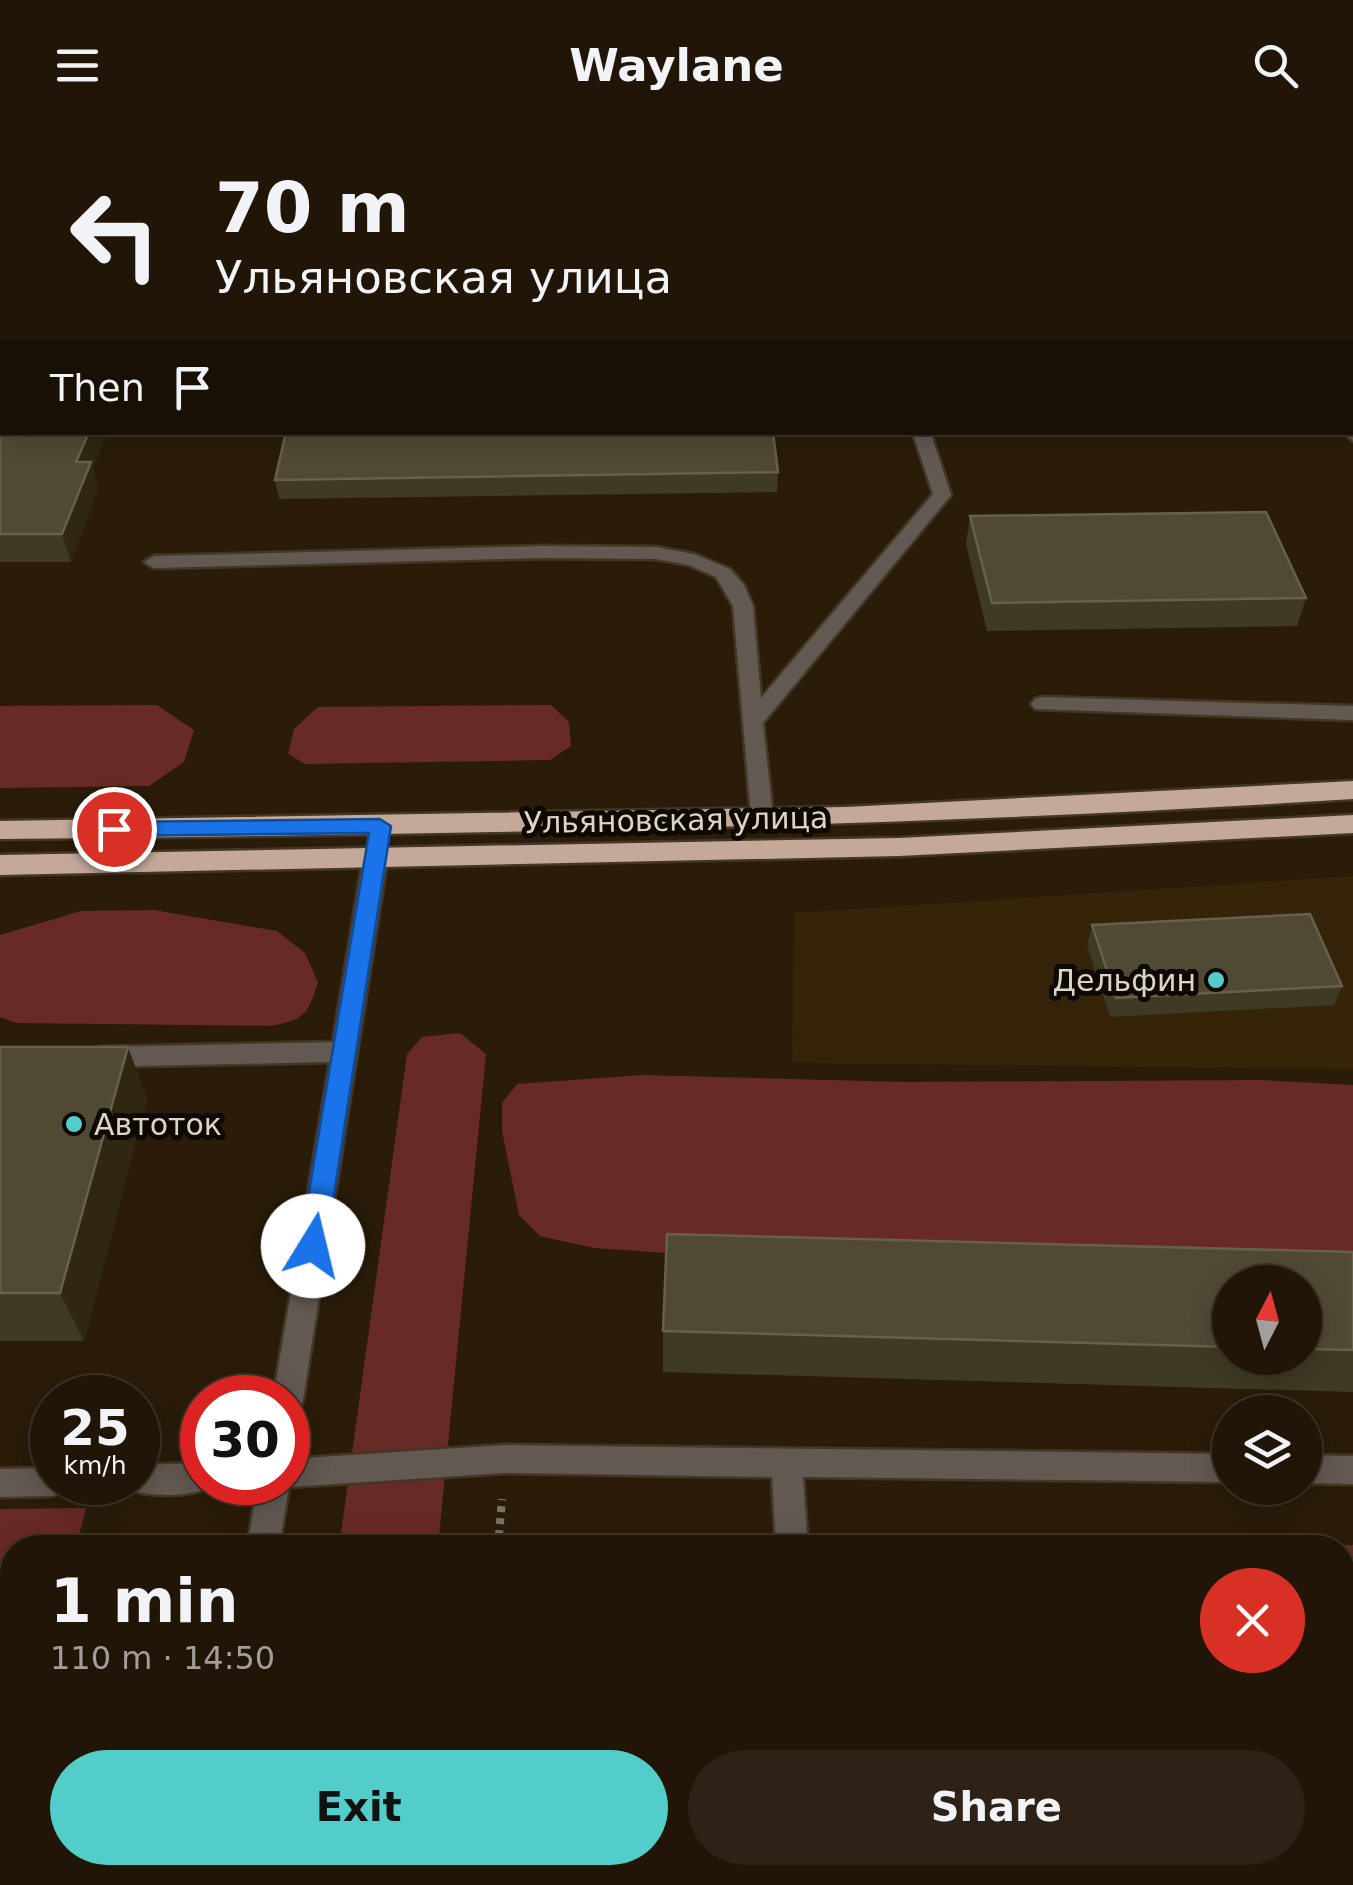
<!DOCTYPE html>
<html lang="en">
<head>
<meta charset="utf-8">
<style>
	body { margin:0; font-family:"DejaVu Sans",sans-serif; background:#2d2215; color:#f1f3f6; height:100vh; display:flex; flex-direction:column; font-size:38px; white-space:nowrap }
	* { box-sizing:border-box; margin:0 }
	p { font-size:32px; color:#a29f9b }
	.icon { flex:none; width:55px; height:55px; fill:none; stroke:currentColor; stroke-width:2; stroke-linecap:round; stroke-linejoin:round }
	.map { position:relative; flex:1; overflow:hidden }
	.drawer { position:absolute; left:0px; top:1405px; width:1355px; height:350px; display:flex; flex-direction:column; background:#201507; border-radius:40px 40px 0 0; box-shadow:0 5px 25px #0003,0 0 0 2px #3d3428 }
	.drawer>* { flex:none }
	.top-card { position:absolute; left:0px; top:0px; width:1355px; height:305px; box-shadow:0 5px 25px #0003,0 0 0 2px #3d3428; background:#201507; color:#f1f3f6; overflow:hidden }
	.needle { width:65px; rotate:6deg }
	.tools { position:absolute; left:1212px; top:1135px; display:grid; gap:20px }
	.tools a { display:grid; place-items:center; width:110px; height:110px; border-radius:50%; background:#201507; box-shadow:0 5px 25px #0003,0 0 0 2px #3d3428; font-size:50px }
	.speed { position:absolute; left:30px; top:1245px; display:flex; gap:20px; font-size:50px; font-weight:700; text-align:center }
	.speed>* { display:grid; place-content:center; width:130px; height:130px; border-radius:50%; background:#201507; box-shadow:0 5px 25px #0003,0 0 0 2px #3d3428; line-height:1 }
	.speed small { font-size:25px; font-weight:400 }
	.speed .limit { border:15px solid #d22; background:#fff; color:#111 }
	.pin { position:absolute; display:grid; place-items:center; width:85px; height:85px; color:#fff; margin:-42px; border:5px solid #fff; border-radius:50%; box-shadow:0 2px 10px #0007 }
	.me { position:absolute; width:110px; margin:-55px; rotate:9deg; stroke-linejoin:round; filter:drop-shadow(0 0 8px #0008) }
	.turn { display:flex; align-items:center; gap:35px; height:210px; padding:0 50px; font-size:45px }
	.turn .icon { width:130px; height:130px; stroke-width:2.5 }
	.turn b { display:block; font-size:70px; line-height:85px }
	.then { display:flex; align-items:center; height:95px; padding:0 50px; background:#0003; gap:20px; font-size:38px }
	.round { display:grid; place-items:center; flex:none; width:105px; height:105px; border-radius:52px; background:#2d2215 }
	.summary { display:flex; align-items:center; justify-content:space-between; height:170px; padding:0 50px }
	h1 { font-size:60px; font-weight:700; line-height:75px }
	.action { display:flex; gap:20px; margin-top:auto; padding:20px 50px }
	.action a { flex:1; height:115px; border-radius:60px; background:#53cdc9; color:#111; font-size:40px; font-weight:700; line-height:115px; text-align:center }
	.action a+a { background:#2d2215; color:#f1f3f6 }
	header { display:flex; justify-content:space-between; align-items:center; height:130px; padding:0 50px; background:#201507; font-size:45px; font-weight:700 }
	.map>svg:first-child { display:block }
</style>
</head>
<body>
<header><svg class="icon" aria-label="menu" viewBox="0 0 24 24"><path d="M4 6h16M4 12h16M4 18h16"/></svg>Waylane<svg class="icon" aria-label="search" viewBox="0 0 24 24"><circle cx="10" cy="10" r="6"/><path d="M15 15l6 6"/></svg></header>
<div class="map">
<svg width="1353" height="1755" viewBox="0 0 1353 1755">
	<rect width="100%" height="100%" fill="#2a1c09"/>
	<path fill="#36240a" d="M1353 746V939L792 933 794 783Z"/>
	<path fill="#682a26" d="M653 0H1153L1165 2H652Z
		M157 575 194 600 184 632 149 656 0 658V576Z
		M551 575 569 592 571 616 550 630 305 634 288 624 294 599 318 577Z
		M154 780 277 801 305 823 318 852C308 885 304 890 270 896L16 893 0 887V805L81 781Z
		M460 903 486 924 438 1417 339 1418 407 924 422 907Z
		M642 945 906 952 1260 950 1353 955V1149L724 1127 594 1118 540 1106 519 1085 502 1001V973L517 954Z
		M86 1378 76 1417 12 1418V1558H0V1379Z
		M1353 1415V1755H872L871 1743 1342 1742V1418L919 1417Z
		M294 1743V1742L406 1743 405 1755H293Z"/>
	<path fill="#313d00" d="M200 0H653L251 2Z"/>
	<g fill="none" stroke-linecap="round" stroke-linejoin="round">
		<defs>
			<path id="minor" d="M985 0H999L1000 2H987Z
				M1352 255H1353V265H1352Z
				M1352 297H1353V311L1343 302H1352Z
				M909 302 931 304 951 365 763 593 773 686 762 694 751 686 733 476 716 447 689 435 656 429 543 428 154 438 144 432 154 426 543 416 656 417 694 424 730 439 744 455 753 476 761 568 933 364 914 307Z
				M1042 567 1353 576V590L1035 579 1031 574 1035 569Z
				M375 722 387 730 303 1270 299 1280 288 1283V1268H273L330 932 99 937 90 934 86 927 90 920 99 917 333 912 363 730Z
				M505 1315 1230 1324V1352L803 1347 808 1418H776L772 1347 505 1343 289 1357 279 1418H247L258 1352H288V1329Z
				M1305 1325 1353 1326V1354L1305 1353Z
				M202 1333V1352H215C201 1369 147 1367 127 1359L124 1352H138V1335Z
				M52 1338V1352H67L63 1362 52 1366 0 1367V1339Z
				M193 1742H229L227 1755H191Z
				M790 1742H826L827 1755H791Z"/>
			<path id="highway" d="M1353 651V669C902 698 451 704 0 709V691L846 677Z
				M1353 685V703L899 726 0 745V725L899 708Z"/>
		</defs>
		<use href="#minor" stroke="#433624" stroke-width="5"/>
		<use href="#highway" stroke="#433624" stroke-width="5"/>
		<path stroke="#7d7161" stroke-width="8" stroke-dasharray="6 6" stroke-linecap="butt" d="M498 1418 502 1369
			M474 1755 475 1742"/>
		<use href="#minor" fill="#635953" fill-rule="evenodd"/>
		<use href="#highway" fill="#c4a99b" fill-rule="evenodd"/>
	</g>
	<path fill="#3f3a23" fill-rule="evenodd" d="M0 58 2 302H107L93 338 98 359 71 432H0Z
		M778 342 777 362 279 369 275 350Z
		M970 386 1306 468 1297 496 987 501 966 414Z
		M1092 795 1342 856 1334 875 1110 887 1087 815Z
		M0 917 147 968 84 1211H0Z
		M1353 1122V1262L663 1242V1201ZM1230 1152H1305V1228H1230Z"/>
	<path fill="#2f2711" d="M89 302H107L93 338 98 359 71 432 62 404 76 332Z
		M128 917 147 968 84 1211 60 1163Z"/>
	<path fill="#504a35" stroke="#66604c" stroke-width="2.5" d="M0 58H2V302H89L76 332H91L62 404H0Z
		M286 302H773L778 342 275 350Z
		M1266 382 1306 468 992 473 970 386Z
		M1310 784 1342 856 1116 868 1092 795Z
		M0 917H128L60 1163H0Z
		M667 1104 1353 1122V1220L1305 1219V1152H1230V1217L663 1201Z
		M500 1742H672V1755H499Z"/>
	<path fill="#1a73e8" stroke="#114b97" stroke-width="2.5" d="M380 689 391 696 326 1116 322 1123 313 1126 304 1123 300 1116 369 703 114 706 103 699 114 692Z"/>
	<g fill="#53cdc9" stroke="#0e0803" stroke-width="4">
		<circle cx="1216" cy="850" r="10"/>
		<circle cx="74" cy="994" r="10"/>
	</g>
	<g text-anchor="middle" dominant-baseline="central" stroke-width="10" stroke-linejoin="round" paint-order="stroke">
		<g font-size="30" fill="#ddd4c8" stroke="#0e0803">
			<text transform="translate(676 690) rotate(-1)">Ульяновская улица</text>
		</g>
		<g font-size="30" fill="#ddd4c8" stroke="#0e0803" text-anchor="end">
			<text x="1196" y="850">Дельфин</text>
			<text x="94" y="994" text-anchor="start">Автоток</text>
		</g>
	</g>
</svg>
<div class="tools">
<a><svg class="needle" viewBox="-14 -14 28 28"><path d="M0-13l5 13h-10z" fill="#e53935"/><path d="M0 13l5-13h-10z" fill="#a29f9b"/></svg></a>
<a><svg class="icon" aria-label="layers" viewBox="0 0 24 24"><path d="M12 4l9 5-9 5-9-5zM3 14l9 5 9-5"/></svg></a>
</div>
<div class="speed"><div>25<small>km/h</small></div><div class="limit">30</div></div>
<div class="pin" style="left:114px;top:699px;background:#d93025"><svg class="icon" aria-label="arrive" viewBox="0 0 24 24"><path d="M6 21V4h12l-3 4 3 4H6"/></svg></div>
<svg class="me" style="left:313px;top:1116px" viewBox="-20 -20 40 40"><circle r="19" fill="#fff"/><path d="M0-13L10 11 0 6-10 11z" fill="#1a73e8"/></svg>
<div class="top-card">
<div class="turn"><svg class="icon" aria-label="left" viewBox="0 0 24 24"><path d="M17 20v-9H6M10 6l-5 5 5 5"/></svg><div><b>70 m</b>Ульяновская улица</div></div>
<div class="then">Then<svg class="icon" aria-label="arrive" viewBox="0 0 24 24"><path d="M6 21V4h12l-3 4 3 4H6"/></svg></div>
</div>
<section class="drawer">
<div class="summary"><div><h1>1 min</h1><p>110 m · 14:50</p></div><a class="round" style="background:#d93025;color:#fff"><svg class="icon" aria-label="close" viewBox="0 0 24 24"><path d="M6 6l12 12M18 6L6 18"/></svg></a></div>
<div class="action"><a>Exit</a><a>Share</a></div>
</section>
</div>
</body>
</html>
